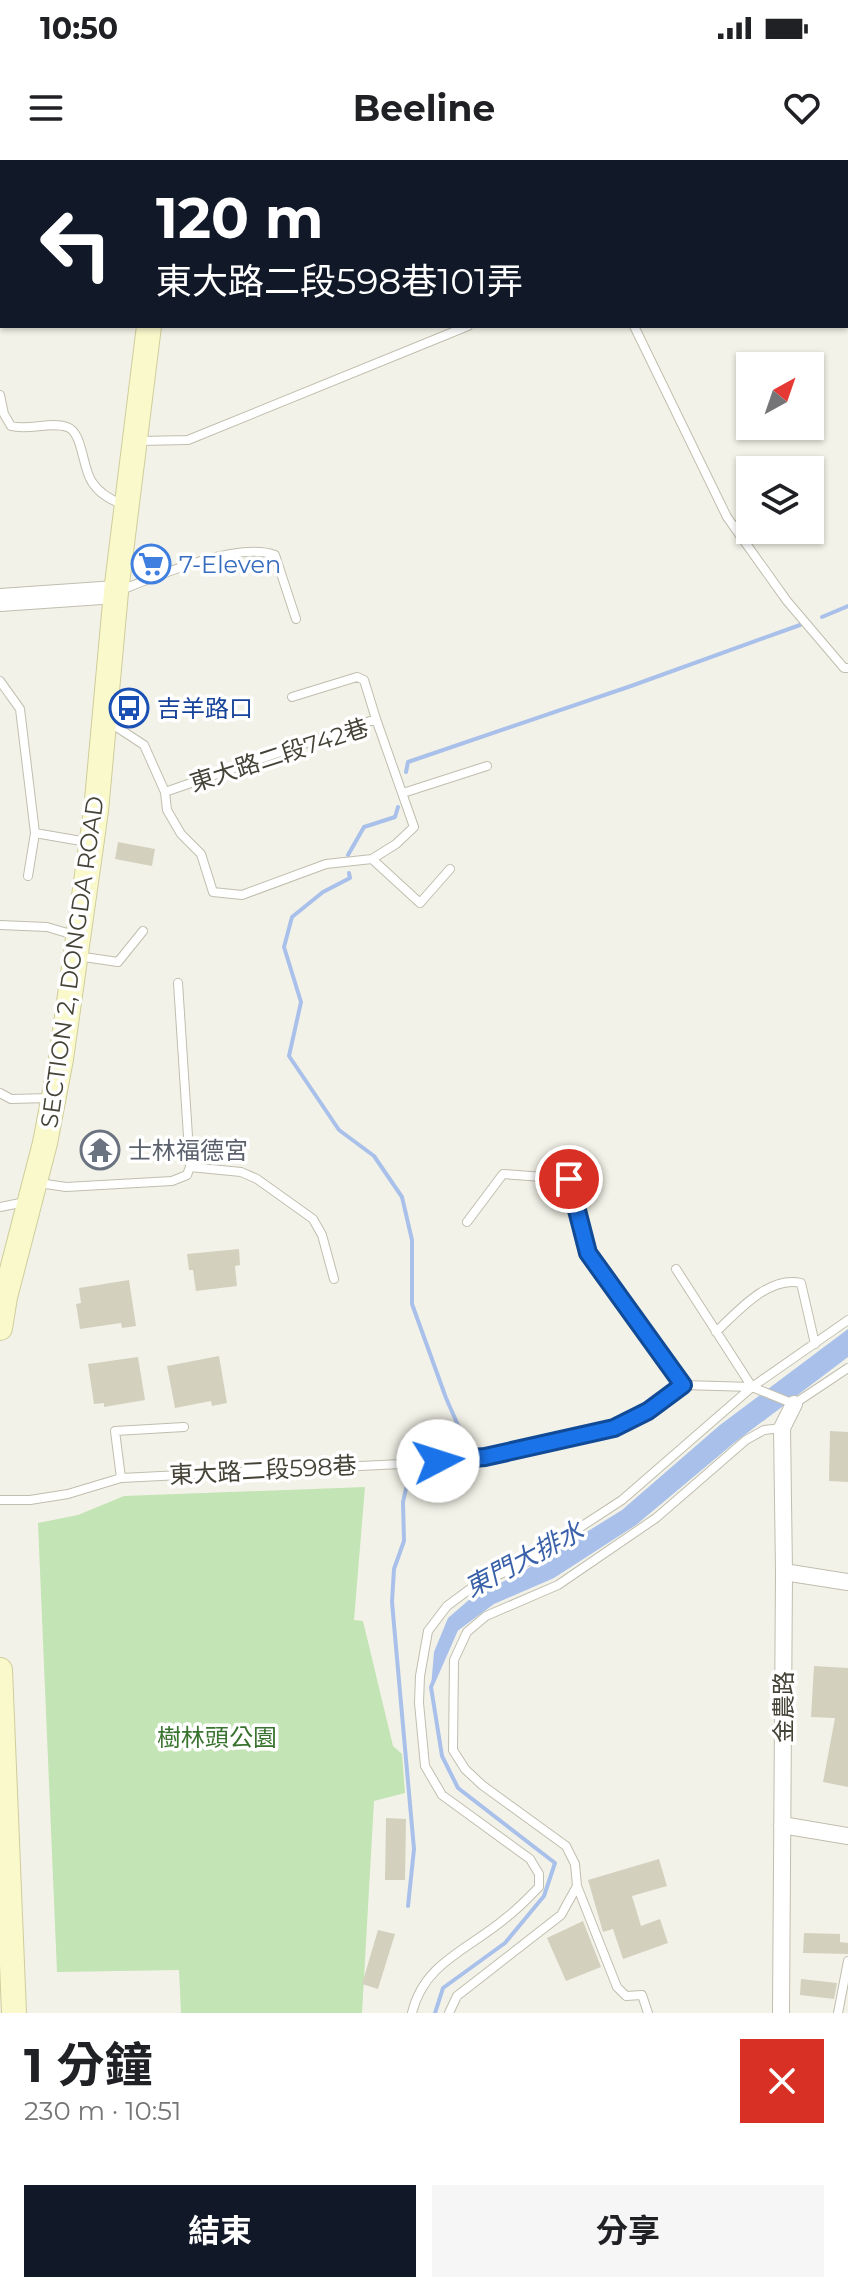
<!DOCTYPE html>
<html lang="zh-TW">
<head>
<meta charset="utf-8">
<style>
	body { margin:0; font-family:Montserrat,"Noto Sans TC",sans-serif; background:#f6f6f6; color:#202124; height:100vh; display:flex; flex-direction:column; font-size:30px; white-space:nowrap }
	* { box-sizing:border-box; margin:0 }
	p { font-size:26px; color:#757577 }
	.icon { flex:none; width:44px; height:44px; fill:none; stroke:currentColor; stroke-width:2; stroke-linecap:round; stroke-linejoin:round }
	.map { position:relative; height:1853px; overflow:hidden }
	.details { display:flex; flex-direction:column; background:#fff; flex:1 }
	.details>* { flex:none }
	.banner { position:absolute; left:0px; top:0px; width:848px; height:168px; box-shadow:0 2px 6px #0004; background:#111827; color:#fff; overflow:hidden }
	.needle { width:52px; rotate:40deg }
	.fabs { position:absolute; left:736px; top:192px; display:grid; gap:16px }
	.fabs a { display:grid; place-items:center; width:88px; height:88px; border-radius:0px; background:#fff; box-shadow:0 2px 6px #0004; font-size:40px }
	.pin { position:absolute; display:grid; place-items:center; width:68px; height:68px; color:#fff; margin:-34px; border:4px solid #fff; border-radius:50%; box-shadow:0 2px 8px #0007 }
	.me { position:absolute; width:88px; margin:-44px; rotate:85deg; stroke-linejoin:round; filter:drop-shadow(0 0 6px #0008) }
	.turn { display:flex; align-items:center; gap:28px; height:168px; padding:0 24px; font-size:36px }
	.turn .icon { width:104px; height:104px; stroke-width:2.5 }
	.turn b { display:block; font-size:56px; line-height:68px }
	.round { display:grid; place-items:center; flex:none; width:84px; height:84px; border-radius:0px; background:#f6f6f6 }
	.summary { display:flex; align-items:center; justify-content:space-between; height:136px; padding:0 24px }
	h1 { font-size:48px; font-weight:700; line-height:60px }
	.primary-button { display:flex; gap:16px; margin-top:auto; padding:16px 24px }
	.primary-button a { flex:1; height:92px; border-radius:0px; background:#111827; color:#fff; font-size:32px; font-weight:700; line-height:92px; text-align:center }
	.primary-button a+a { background:#f6f6f6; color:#202124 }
	.status { display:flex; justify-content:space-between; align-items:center; height:56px; padding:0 40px; background:#fff; direction:ltr }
	.status svg { height:22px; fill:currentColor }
	header { display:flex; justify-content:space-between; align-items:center; height:104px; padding:0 24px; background:#fff; font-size:36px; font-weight:700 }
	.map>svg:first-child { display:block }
</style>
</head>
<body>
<div class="status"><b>10:50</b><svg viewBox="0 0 49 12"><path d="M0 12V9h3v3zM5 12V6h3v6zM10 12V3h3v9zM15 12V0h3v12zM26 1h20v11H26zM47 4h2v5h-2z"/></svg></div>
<header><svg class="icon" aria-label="menu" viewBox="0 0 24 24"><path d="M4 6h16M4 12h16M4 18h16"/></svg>Beeline<svg class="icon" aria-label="heart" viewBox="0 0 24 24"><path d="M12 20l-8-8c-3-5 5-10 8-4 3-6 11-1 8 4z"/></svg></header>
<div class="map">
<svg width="848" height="1853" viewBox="0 0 848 1853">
	<rect width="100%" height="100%" fill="#f3f2e8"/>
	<path fill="#c3e4b4" d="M365 1327 354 1460 363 1461 393 1586 402 1594 405 1633 374 1641 362 1853H181L179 1810 57 1812 38 1363 78 1355 124 1336Z"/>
	<path fill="#a9c1ea" d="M848 1169V1197L734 1283 636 1365 554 1418 494 1444 456 1472 431 1527 434 1492 448 1458 470 1439 527 1409 622 1350 720 1265Z"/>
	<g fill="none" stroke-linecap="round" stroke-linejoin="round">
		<path stroke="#a9c1ea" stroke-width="4" d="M822 457 848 446
			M406 612 408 602 631 526 800 465
			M348 695 364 667 395 657 398 647
			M349 713 350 718 323 732 292 757 284 787 301 842 289 896 339 970 374 996 402 1037 412 1080V1144L446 1238 461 1272 457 1289
			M408 1746 414 1689 392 1442 394 1409 404 1381 403 1342 410 1311
			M435 1853 443 1828 505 1783 544 1736 555 1703 458 1628 442 1596 431 1527 456 1470"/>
	</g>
	<path fill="#d3d0be" d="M118 682 155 689 152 706 115 699Z
		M111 981 112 997 89 998 88 982Z
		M239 1089 240 1105 235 1106 237 1126 196 1131 193 1110H189L187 1094Z
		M129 1120 136 1166 122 1168 121 1163 80 1169 76 1144 81 1143 79 1128Z
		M219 1196 227 1243 212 1246 211 1241 175 1248 167 1206Z
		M138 1197 145 1240 104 1247V1243L94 1244 88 1204Z
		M830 1271 848 1272V1322L829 1321Z
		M814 1506 848 1508V1627L823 1622 835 1558 811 1557Z
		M386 1658 406 1659 405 1720H385Z
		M659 1699 667 1726 632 1736 641 1766 660 1759 668 1783 623 1799 613 1769 603 1772 588 1720Z
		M583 1761 601 1807 566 1821 547 1778Z
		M378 1770 395 1774 378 1829 362 1824Z
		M804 1773 840 1774V1782L848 1783V1794L803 1793Z
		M801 1819 837 1823 834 1839 800 1835Z"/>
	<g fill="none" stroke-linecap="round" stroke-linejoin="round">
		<defs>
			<path id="service" d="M634 166 727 357 787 441 844 508H848
				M0 235 4 254 11 266C29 271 50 261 67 267 83 272 82 308 92 322 99 333 111 340 122 344
				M139 281 188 280 468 166
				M736 367 750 354
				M119 431C156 416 238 381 275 395L296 459
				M0 521 20 549 35 673
				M292 537 357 517 364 520 376 559
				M109 562 144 585 165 632 376 559 414 667 396 684 372 699
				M165 632 167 650 181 674 201 694 213 732 242 735 326 704 372 699 420 743 450 709
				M403 633 487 606
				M28 716 35 673 87 682
				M0 765 47 767 74 775
				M77 796 118 802 143 771
				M178 823 190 1007
				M0 933 11 939 49 938
				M39 1023 66 1027 172 1021 187 1015 190 1007 241 1012 257 1019 313 1059 322 1075 334 1119
				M0 1047 25 1042
				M467 1062 503 1014 569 1019 588 1093 683 1225
				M676 1109 752 1227
				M716 1172C737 1152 769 1115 801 1123L815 1184
				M121 1318 115 1271 184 1267
				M0 1340H30L68 1334 121 1318 421 1303 485 1297 614 1268 648 1251 683 1225 752 1227 794 1244 848 1208
				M577 1726 617 1827 626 1836 642 1835 648 1853
				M412 1853C424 1802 470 1789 507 1757 519 1748 529 1737 539 1727V1714L530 1699 442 1635 425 1606 419 1543 420 1516 428 1471 447 1446 474 1426 527 1402 622 1340 752 1227 848 1160
				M449 1853 457 1836 561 1755 577 1726 575 1704 566 1686 482 1625 465 1609 453 1590 454 1500 467 1472 486 1456 558 1425 656 1358 746 1280 764 1270 782 1268
				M838 1853 848 1801"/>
			<path id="minor" d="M784 1412 848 1422
				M782 1665 848 1676
				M781 1853 784 1412 782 1268 794 1244"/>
			<path id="tertiary" d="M0 440 116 432"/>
			<path id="secondary" d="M170 2V0
				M0 1168 5 1137 45 983 61 899 96 651 116 432 149 166
				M0 1510 14 1853"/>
		</defs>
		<use href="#service" stroke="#c0beae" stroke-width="10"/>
		<use href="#minor" stroke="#c0beae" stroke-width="18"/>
		<use href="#tertiary" stroke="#c0beae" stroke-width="24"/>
		<use href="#secondary" stroke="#cfcd9b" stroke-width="26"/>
		<use href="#service" stroke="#fff" stroke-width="8"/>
		<use href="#minor" stroke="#fff" stroke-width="16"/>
		<use href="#tertiary" stroke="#fff" stroke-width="22"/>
		<use href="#secondary" stroke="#faf9cb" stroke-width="24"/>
	</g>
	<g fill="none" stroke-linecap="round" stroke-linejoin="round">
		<defs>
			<path id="route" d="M438 1301 485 1297 614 1268 648 1251 683 1225 588 1093 569 1019"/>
		</defs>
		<use href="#route" stroke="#114b97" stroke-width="20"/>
		<use href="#route" stroke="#1a73e8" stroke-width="14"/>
	</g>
	<defs>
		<symbol id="supermarket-ring" viewBox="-11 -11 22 22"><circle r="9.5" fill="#fff" stroke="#3f7fe0" stroke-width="1.5"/><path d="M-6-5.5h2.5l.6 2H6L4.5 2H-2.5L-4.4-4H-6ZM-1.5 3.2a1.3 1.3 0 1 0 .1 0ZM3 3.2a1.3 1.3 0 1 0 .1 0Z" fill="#3f7fe0"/></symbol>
		<symbol id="bus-ring" viewBox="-11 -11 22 22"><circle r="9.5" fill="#fff" stroke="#1a4fb4" stroke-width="1.5"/><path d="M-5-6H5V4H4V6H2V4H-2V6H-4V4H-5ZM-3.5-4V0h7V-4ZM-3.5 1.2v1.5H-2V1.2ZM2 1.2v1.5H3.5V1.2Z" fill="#1a4fb4"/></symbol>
		<symbol id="temple-ring" viewBox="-11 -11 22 22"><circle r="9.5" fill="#fff" stroke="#6b7280" stroke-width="1.5"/><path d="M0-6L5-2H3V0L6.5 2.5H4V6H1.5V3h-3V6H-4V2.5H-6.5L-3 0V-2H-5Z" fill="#6b7280"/></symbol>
	</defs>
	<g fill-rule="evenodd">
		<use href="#supermarket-ring" x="129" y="382" width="44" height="44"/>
		<use href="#bus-ring" x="107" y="526" width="44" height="44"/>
		<use href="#temple-ring" x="78" y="968" width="44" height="44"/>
	</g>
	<g text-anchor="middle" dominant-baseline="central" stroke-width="7" stroke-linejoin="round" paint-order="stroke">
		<g font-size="24" fill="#366cbe" stroke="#fff" text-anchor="start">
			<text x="179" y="404">7-Eleven</text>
		</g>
		<g font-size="24" fill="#164399" stroke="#fff" text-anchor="start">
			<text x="157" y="548">吉羊路口</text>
		</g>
		<g font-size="24" fill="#454337" stroke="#fff">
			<text transform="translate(279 595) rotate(-18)">東大路二段742巷</text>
			<text transform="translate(72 802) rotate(-82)">SECTION 2, DONGDA ROAD</text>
			<text transform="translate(263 1310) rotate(-3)">東大路二段598巷</text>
			<text transform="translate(783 1547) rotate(-90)">金農路</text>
		</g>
		<g font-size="24" fill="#5b616d" stroke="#fff" text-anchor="start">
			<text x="128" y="990">士林福德宮</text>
		</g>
		<g font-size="24" fill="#39732f" stroke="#fff">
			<text x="217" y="1577">樹林頭公園</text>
		</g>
		<g font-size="26" font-style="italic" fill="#3960a9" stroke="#fff">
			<text transform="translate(524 1399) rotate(-28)">東門大排水</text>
		</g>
	</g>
</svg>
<div class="fabs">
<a><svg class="needle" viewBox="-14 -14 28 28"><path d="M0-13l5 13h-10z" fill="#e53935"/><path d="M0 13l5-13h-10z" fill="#757577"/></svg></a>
<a><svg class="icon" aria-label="layers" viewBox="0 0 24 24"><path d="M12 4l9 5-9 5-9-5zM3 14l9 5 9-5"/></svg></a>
</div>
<div class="pin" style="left:569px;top:1019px;background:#d93025"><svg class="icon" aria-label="arrive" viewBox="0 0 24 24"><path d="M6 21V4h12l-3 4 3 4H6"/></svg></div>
<svg class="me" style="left:438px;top:1301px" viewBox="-20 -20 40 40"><circle r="19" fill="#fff"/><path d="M0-13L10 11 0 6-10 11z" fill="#1a73e8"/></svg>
<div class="banner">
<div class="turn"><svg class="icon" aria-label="left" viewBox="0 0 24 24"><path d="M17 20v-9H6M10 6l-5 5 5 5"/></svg><div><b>120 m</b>東大路二段598巷101弄</div></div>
</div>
</div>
<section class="details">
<div class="summary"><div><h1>1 分鐘</h1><p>230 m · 10:51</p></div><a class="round" style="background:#d93025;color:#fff"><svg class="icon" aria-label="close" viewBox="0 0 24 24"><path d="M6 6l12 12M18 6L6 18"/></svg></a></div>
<div class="primary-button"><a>結束</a><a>分享</a></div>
</section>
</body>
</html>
